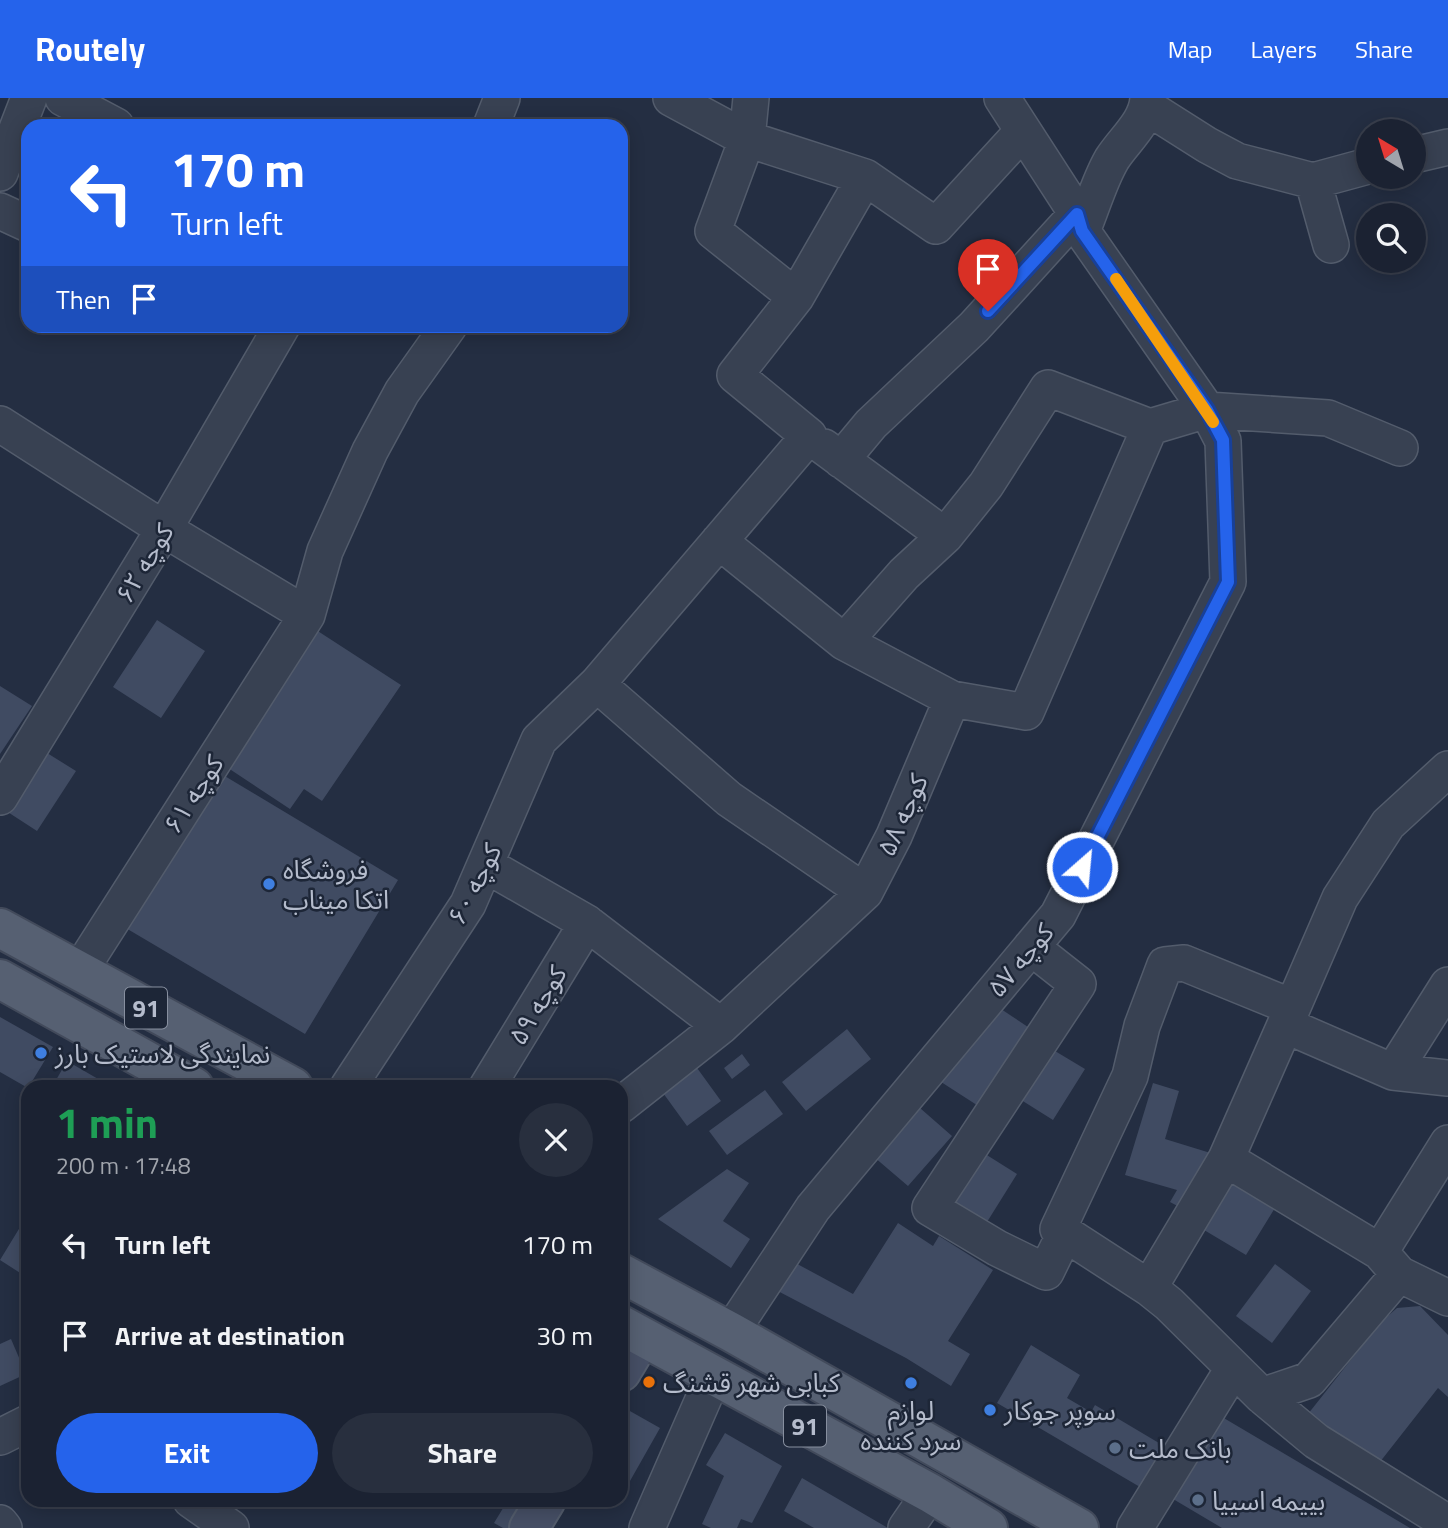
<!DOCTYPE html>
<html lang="en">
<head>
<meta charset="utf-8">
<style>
	body { margin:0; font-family:"Titillium Web","Noto Sans Arabic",sans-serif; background:#282f3e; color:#f1f3f6; height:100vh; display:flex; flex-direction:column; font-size:26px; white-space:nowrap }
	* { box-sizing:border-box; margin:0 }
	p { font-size:23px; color:#a0a4ac }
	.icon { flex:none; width:38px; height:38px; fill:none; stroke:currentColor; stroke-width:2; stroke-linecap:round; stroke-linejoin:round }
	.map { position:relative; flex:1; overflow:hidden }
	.panel { position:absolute; left:21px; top:982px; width:607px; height:427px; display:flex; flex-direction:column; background:#1b2232; border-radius:21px; box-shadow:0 4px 18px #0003,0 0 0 2px #393f4d }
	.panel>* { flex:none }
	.top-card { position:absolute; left:21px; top:21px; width:607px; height:214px; border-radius:21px; box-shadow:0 4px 18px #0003,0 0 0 2px #393f4d; background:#2563eb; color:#fff; overflow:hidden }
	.needle { width:46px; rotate:322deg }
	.fabs { position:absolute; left:1356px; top:21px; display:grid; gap:14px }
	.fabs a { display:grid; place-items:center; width:70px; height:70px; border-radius:50%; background:#1b2232; box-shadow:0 4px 18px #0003,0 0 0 2px #393f4d; font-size:35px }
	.pin { position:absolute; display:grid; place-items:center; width:60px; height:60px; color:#fff; margin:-72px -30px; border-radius:50% 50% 50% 0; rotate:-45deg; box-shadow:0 0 7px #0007 }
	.pin .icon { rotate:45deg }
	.me { position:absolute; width:77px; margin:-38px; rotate:27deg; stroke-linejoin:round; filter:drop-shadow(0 0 5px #0008) }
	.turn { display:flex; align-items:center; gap:24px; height:147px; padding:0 35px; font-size:32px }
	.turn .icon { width:91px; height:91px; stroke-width:2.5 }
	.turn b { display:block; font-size:49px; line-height:60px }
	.then { display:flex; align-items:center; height:66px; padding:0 35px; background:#0003; gap:14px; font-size:26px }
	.round { display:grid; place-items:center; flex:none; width:74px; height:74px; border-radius:37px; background:#282f3e }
	.summary { display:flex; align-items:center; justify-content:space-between; height:119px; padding:0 35px }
	h1 { font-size:42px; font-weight:700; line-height:52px; color:#1e9e55 }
	.primary-button { display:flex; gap:14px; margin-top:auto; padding:14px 35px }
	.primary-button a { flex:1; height:80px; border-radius:42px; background:#2563eb; color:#fff; font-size:28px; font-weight:700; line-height:80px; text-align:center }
	.primary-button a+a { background:#282f3e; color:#f1f3f6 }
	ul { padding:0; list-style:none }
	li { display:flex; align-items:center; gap:21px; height:91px; padding:0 35px }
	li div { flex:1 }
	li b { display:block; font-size:26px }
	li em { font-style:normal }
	header { display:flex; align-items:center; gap:42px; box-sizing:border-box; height:98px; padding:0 35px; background:#2563eb; color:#fff }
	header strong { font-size:33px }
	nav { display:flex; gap:38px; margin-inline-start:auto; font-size:24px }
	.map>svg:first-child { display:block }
</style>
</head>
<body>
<header>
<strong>Routely</strong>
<nav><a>Map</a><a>Layers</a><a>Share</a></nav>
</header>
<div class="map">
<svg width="1448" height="1430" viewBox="0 0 1448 1430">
	<rect width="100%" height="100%" fill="#242e42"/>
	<path fill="#404b62" d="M157 522 205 553 161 620 113 589Z
		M310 528 401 587 322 703 304 691 290 711 219 664Z
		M0 588 32 608 0 656Z
		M39 650 76 673 37 733 0 709Z
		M213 671 398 782 305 936 119 826Z
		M989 903 1034 933 983 1011 938 982Z
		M0 919 53 949 28 990 0 974Z
		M847 931 871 961 806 1013 782 984Z
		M1050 950 1085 971 1053 1022 1018 1000Z
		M742 956 750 967 732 981 724 970Z
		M67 963 112 989H52Z
		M692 963 721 1003 687 1028 658 988Z
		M1153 985 1179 993 1165 1041 1217 1057 1185 1112 1170 1104 1177 1092 1125 1077Z
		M765 992 783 1016 727 1057 709 1033Z
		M912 1003 952 1038 908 1088 867 1053Z
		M982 1054 1017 1076 987 1124 952 1102Z
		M1230 1069 1281 1100 1246 1157 1194 1126Z
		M727 1071 749 1085 723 1123 750 1141 731 1170 658 1121Z
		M25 1121 28 1123V1180L0 1162Z
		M898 1125 933 1148 939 1138 993 1172 948 1243 970 1256 951 1288 906 1260 772 1190 788 1161 853 1196Z
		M1275 1166 1311 1193 1272 1245 1236 1218Z
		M1420 1208 1448 1237V1299L1438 1290 1376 1369 1308 1316 1380 1225 1397 1210Z
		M11 1241 26 1276 0 1288V1246Z
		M1031 1247 1080 1277 1067 1300 1091 1314 1095 1307 1164 1348 1140 1389 997 1305Z
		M621 1308 660 1330 630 1383 621 1378Z
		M1217 1316 1410 1430H1222L1168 1398Z
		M725 1335 782 1368 752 1425 741 1421 737 1430H711L702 1426 724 1378 706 1367Z
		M802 1380 888 1430H814L784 1413Z
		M508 1402H529L512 1430H503L494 1425Z"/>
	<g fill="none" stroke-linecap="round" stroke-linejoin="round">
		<defs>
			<path id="street" d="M63 0 116 28
				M751 0 747 41 713 133 796 199
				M1002 0 1077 116 1082 133
				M1147 9 1207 47 1237 63 1313 83 1331 147
				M491 28 502 0
				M1414 57 1448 49
				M0 75 29 0
				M865 79 936 128 1023 33
				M1313 83 1368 68
				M0 113 28 126
				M0 326 164 431 307 517
				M824 349 945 438
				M841 362 871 326 974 229 1077 116
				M844 544 904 476 945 438 986 387 1048 290 1150 329
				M597 586 729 701 865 794
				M952 601 1026 614 1150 329 1207 312 1328 320 1400 350
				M0 699 164 431 282 228
				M486 767 587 825 721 928
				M1031 849 1078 886 930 1110 997 1150 1046 1174 1065 1135
				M79 874 307 517 325 453 370 353 402 294 449 228
				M1292 909 1184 865 1165 867 1142 928 1130 978 1058 1131 1149 1190 1169 1206 1262 1298 1316 1343 1448 1425
				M1285 927 1340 800 1388 726 1448 671
				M1393 974 1448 887
				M348 989 468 806 539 642 597 586 809 338 735 277 796 199 865 79 747 41 671 0
				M487 989 587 825
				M621 1007 721 928 865 794 894 738 952 601 844 544 719 443
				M1226 1061 1380 1154 1399 1176 1309 1282 1262 1298
				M1380 1154 1448 1045
				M1399 1176 1448 1200
				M1149 1190 1226 1061 1285 927 1393 974 1448 980
				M731 1234 813 1110 1058 817 1228 484 1223 343 1207 312 1082 133C1092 110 1099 83 1112 61 1124 42 1147 24 1148 0
				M0 1339 28 1325
				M191 1402 231 1430
				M0 1425 4 1430
				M647 1430 713 1279
				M906 1430 930 1395
				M1135 1430 1233 1271"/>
			<path id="secondary" d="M621 1274 642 1239
				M529 1430 546 1402"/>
			<path id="primary" d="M0 830 293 989
				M0 881 194 989
				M621 1175 731 1234 1079 1430
				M621 1227 930 1395 988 1430"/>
		</defs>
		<use href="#street" stroke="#535c6c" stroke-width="38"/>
		<use href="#secondary" stroke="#535c6c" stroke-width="42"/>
		<use href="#primary" stroke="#424a5b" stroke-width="42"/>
		<use href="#street" stroke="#384152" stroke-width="35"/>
		<use href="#secondary" stroke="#464f65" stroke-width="38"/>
		<use href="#primary" stroke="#566072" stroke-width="38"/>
	</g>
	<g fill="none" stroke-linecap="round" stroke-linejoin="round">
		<defs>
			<path id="route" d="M988 213 1077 116 1082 133 1207 312 1223 342 1228 484 1082 769"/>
		</defs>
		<use href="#route" stroke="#184099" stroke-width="18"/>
		<use href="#route" stroke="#2563eb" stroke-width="12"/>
		<path stroke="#f59e0b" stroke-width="12" d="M1116 181 1213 324"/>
	</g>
	<g fill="#3f7fe0" stroke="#1d2637" stroke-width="2.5">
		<circle cx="269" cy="786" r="7"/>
		<circle cx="41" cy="955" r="7"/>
		<circle cx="911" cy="1285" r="7"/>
		<circle cx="990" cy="1312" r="7"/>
	</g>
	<circle fill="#e8710a" stroke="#1d2637" stroke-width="2.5" cx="649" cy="1284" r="7"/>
	<g fill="#5c6f8a" stroke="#1d2637" stroke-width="2.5">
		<circle cx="1115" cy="1350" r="7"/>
		<circle cx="1198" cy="1402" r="7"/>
	</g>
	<g text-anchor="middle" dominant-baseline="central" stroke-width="5" stroke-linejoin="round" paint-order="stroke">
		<g fill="#1d2637" stroke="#878f9f" stroke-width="2">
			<rect x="125" y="889.5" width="42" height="41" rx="5"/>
			<rect x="784" y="1307.5" width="42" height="41" rx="5"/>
		</g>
		<g font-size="24" font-weight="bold" fill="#b5bccc">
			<text x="146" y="910">91</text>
			<text x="805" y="1328">91</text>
		</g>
		<g font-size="26" fill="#b5bccc" stroke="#1d2637">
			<text transform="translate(144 465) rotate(-59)">کوچه ۶۲</text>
			<text transform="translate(193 696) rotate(-57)">کوچه ۶۱</text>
			<text transform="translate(902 717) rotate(-66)">کوچه ۵۸</text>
			<text transform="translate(474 786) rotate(-63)">کوچه ۶۰</text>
			<text transform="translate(1020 862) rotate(-50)">کوچه ۵۷</text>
			<text transform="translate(537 907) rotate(-59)">کوچه ۵۹</text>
		</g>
		<g font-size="26" fill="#b5bccc" stroke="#1d2637" text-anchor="start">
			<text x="283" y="771">فروشگاه<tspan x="283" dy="30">اتکا میناب</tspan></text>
			<text x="55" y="955">نمایندگی لاستیک بارز</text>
			<text x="663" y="1284">کبابی شهر قشنگ</text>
			<text x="911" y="1312" text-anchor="middle">لوازم<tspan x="911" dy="30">سرد کننده</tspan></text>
			<text x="1004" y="1312">سوپر جوکار</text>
			<text x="1129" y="1350">بانک ملت</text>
			<text x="1212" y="1402">بییمه اسییا</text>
		</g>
	</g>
</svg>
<div class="fabs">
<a><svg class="needle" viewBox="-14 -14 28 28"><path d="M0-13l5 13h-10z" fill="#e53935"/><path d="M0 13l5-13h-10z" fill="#a0a4ac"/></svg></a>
<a><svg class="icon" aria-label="search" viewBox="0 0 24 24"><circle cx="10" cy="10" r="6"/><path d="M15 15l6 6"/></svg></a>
</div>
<div class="pin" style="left:988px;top:213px;background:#d93025"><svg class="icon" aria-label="arrive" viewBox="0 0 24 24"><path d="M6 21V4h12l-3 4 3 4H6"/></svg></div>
<svg class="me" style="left:1082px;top:769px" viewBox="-20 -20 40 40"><circle r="17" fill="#2563eb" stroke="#fff" stroke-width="3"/><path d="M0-11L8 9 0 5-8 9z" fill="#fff"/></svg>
<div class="top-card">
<div class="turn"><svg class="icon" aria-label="left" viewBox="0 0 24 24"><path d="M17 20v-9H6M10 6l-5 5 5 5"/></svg><div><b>170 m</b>Turn left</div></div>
<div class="then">Then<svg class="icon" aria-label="arrive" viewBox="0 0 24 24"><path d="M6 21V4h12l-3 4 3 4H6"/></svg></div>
</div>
<section class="panel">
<div class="summary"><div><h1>1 min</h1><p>200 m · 17:48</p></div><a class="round"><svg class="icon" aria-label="close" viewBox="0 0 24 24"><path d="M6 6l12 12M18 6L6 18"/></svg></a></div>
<ul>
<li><svg class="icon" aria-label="left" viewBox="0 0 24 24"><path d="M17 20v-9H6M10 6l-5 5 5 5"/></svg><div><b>Turn left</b></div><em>170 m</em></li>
<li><svg class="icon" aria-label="arrive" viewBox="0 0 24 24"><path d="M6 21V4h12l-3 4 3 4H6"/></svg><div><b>Arrive at destination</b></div><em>30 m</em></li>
</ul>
<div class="primary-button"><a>Exit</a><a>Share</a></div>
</section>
</div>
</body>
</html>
